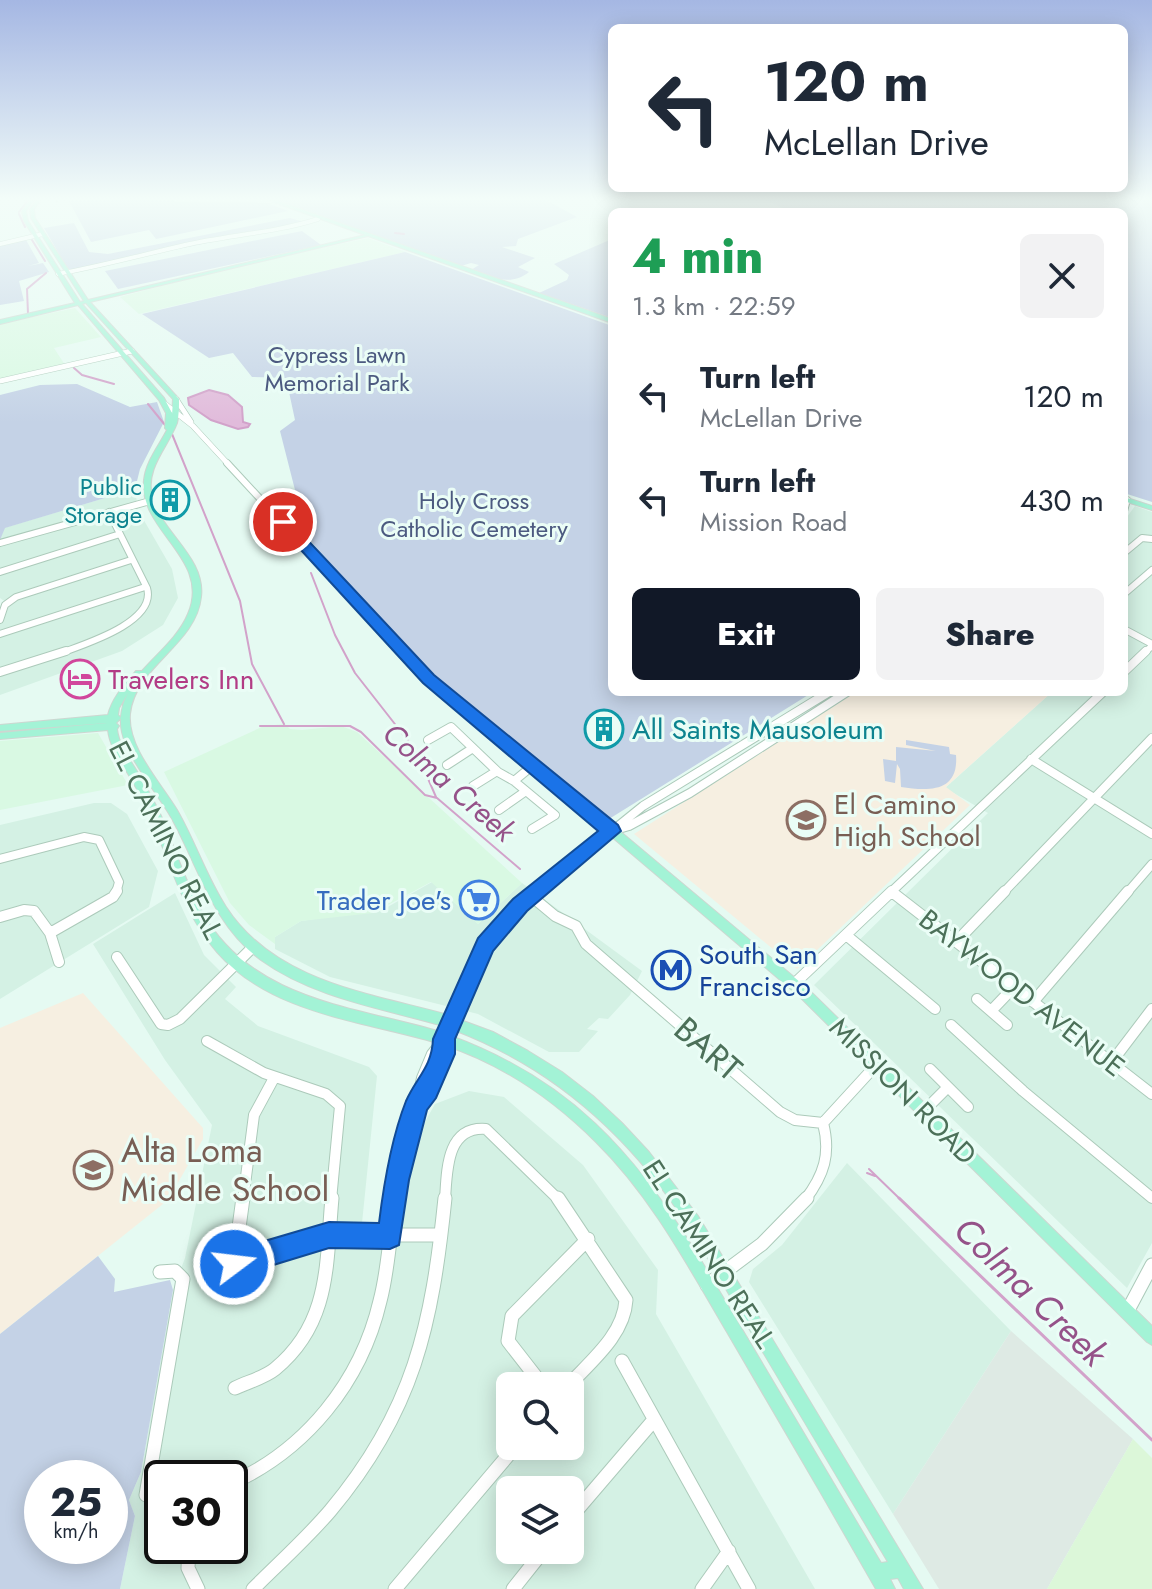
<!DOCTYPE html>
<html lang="en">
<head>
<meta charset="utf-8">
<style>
	body { margin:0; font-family:Jost,sans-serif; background:#f2f2f3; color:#1f2937; height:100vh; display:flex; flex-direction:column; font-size:30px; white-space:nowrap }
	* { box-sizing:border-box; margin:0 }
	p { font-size:26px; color:#747a83 }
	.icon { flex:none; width:44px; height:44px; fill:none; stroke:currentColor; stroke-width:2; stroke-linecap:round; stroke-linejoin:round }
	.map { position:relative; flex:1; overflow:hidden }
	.details { position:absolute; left:608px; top:208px; width:520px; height:488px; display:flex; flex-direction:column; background:#fff; border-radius:12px; box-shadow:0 4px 20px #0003 }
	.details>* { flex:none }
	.guide { position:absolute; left:608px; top:24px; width:520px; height:168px; border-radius:12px; box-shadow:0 4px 20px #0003; background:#fff; color:#1f2937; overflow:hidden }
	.buttons { position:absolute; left:496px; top:1372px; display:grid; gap:16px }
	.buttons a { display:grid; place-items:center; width:88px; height:88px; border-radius:12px; background:#fff; box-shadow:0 4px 20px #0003; font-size:40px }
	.speed { position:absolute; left:24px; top:1460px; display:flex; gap:16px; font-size:40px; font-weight:700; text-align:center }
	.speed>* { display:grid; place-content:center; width:104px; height:104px; border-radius:50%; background:#fff; box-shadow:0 4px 20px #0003; line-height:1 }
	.speed small { font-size:20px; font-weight:400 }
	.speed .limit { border:4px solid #111; border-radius:12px; background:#fff; color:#111 }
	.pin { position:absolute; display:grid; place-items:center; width:68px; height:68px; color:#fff; margin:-34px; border:4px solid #fff; border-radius:50%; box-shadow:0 2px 8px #0007 }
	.me { position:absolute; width:88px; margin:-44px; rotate:75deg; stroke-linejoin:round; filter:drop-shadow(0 0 6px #0008) }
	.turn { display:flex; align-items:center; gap:28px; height:168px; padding:0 24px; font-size:36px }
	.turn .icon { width:104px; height:104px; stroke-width:2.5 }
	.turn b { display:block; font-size:56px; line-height:68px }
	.round { display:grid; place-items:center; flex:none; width:84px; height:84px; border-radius:12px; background:#f2f2f3 }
	.summary { display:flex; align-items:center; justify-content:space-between; height:136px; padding:0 24px }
	h1 { font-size:48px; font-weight:800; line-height:60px; color:#1e9e55 }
	.action { display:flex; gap:16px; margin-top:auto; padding:16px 24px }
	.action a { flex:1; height:92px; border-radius:12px; background:#111827; color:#fff; font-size:32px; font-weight:800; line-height:92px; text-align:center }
	.action a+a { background:#f2f2f3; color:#1f2937 }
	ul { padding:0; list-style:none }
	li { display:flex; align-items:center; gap:24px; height:104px; padding:0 24px }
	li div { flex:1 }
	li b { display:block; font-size:30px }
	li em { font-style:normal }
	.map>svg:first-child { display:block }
</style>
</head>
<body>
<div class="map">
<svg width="1152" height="1589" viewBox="0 0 1152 1589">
	<rect width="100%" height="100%" fill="#e5faf2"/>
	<path fill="#d4f1e4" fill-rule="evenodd" d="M135 489 138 510 172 569 178 598 163 625 122 651 0 695V609L7 603 0 598V540L4 528Z
		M1135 506 1152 512V1243L1127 1288 814 985 988 813 945 788 1052 692H1124V521Z
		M94 803H111L127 814 158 871 149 907 0 999V825Z
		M432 882 478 924 522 883 642 971 630 995 608 1019 599 1018 587 1029 598 1031 579 1052H549L478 1014 330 977 275 949V937L301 921 384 909Z
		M175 893 204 955 236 987 225 999 258 1026 369 1067 377 1076 362 1223H380L392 1143 416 1138 435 1104 469 1091 504 1097 583 1165 658 1270 656 1314 815 1589H120L135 1516 129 1500 141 1472 173 1290 185 1258 212 1125 165 1060 93 944ZM510 1386H570V1446H510ZM162 1478H230V1546H162ZM510 1490H570V1550H510Z
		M847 1163 1011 1331 893 1514 749 1282 753 1269 782 1245Z"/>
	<path fill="#d9f9e3" d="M368 238 405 252 139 314 120 297 217 271Z
		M75 308 101 337 54 348 65 365 0 379V324Z
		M285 724 290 729 302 730 341 726 357 732 522 883 478 924 431 882 373 913 301 921 275 937V944L249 925 230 903 164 772 264 726Z
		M98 733 128 785 0 810V741Z"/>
	<path fill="#deeae4" d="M1011 1331 1133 1439 1047 1589H939L893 1514Z"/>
	<path fill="#f6efe1" d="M856 692H1052L946 787 970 805 797 969 634 834Z
		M83 993 203 1128V1139L168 1200 0 1334V1028Z"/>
	<path fill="#dcf7d9" d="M1133 1439 1152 1458V1589H1047Z"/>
	<path fill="#c4d2e6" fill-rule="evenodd" d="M133 200 267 203 288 211 156 239 149 230 91 242 69 201Z
		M274 200H546L577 217 518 239 516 246 502 247 535 258 518 267 529 272C510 287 492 277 471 270L479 265 471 263 461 266Z
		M766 200H1152V502L1124 493V212H791Z
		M290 218 307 223 69 271 44 228 74 223 89 252 108 254Z
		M302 231 321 245 118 289 105 271Z
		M612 239V318L539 293 567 280 569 275 554 264Z
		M26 240 39 263 28 266 43 263 49 272 19 281 24 301 0 305V245Z
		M405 252 612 326V692H813L609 819 422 666 307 537 280 431 295 420 286 378 252 377 233 353 209 358 142 314Z
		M77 384 130 407 157 402 164 422 140 469 135 489 5 528 0 540V395L40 385Z
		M906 740 949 747 950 754 956 755C959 793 928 791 901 787L900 769 897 764 895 783 885 781 883 759 896 761V747L936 751 906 745Z
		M98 1256 115 1279 114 1292 170 1280 173 1290 141 1472 129 1500 135 1516 120 1589H0V1334ZM42 1478H110V1546H42Z"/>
	<path fill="#e1bbdb" stroke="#d2a2ca" stroke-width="2" d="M209 390 228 395 242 407 243 422 250 424 248 427 238 429 211 420 189 405 188 398Z"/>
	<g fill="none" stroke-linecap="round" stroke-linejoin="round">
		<path stroke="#d2a2ca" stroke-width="2" d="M19 212 28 200
			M19 214 25 227
			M395 233 404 234
			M32 240 45 261
			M28 314 27 289 46 273
			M74 368 82 375 114 384
			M148 404 165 425
			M172 434 240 601 252 664 284 724
			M311 573 335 635 355 673 416 751 436 797
			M260 726H350L361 732 425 795 437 798 520 869
			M869 1169 901 1200
			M867 1173 875 1176"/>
		<path stroke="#d2a2ca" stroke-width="3" d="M899 1198 1152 1440"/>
		<defs>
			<path id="minor-far5" d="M175 200 271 201
				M0 244 43 234
				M58 274C101 266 142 255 185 245 229 235 274 233 318 219"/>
			<path id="minor-far4" d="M0 381 132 351
				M176 399 191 422
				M165 404 193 426 229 465"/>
			<path id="minor-far3" d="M227 463 403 653
				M1124 511 1127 500
				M0 543 150 501
				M1124 553 1142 538 1152 539
				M0 572 120 534
				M1124 594 1152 570
				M0 620 5 605 16 597 131 560
				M1124 629 1152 644
				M0 634 145 587
				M61 653C85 644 157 622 147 588L109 512
				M1144 653 1152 646"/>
			<path id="minor-far2" d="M402 651 421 672 612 831
				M0 672 66 651
				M1124 672 1146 651
				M428 740 451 727 498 772 514 781 555 815 532 829
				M1031 759 1152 834
				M447 765 473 748
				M514 781 531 767
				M473 786 497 771
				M499 810 526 791
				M612 831 629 826 690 793 847 692
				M612 831 643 806 829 692
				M0 859 84 837 99 840 119 882 116 893
				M890 893 1103 692
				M1003 893 1152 738
				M1127 893 1152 864"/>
			<path id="minor-far1" d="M892 892 1152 1094
				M531 896 555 916 576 926 586 944 780 1112 795 1120 823 1123
				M0 917 24 910 34 911 50 933 59 962
				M50 933 113 897 117 891
				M846 935 935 1009
				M956 942 1005 891
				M117 957 161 1024 168 1025 180 1019 253 947
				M794 984 892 891
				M977 999 1007 1025
				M1033 1002 1128 891
				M991 1011 1014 987
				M951 1025 1023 1091 1152 1198
				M207 1041 264 1073 326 1094 340 1106 331 1200
				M1111 1063 1152 1009
				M930 1069 968 1107
				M417 1104 435 1073 444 1039
				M924 1111 948 1087
				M823 1123 877 1064
				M243 1200 254 1115 274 1078
				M394 1200 422 1078 432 1054 444 1039
				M445 1200C447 1171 446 1126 486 1129L559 1200
				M805 1200C824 1175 831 1154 823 1123"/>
			<path id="minor" d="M243 1198 234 1264 329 1235H440
				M558 1198 626 1300C624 1335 591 1361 568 1386
				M160 1272 175 1271 183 1279 146 1495 162 1498
				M707 1285 762 1244 807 1198
				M1127 1312 1152 1265
				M622 1361 749 1589
				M543 1386 508 1341 512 1316 588 1239
				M235 1388C247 1382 264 1378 275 1369 331 1323 326 1263 332 1198
				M230 1484C306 1450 361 1382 380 1301 389 1267 390 1232 395 1198
				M570 1518 653 1421
				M189 1546 188 1568 198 1589
				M253 1589C279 1563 306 1539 330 1511 414 1411 432 1325 445 1198
				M395 1589 516 1446
				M513 1589 544 1550
				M702 1589 729 1551"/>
			<path id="major" d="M30 200H34L26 211 28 221 80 302 84 301 31 218 30 209 37 200H41L34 209 35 218 88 300 365 235 268 200H275L612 319V323L368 236 90 302 179 399C179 407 179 415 177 423 168 447 145 468 152 496 160 532 206 557 201 597 196 645 135 666 130 714 127 747 160 782 177 810 195 841 206 876 226 907 275 982 368 993 448 1015L470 963 491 926 516 902 608 828H616L807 988 1152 1326V1345L1147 1342 799 996 612 837 524 908 499 934 479 970 458 1019 493 1032 528 1051 562 1072 593 1096 622 1123 649 1152 698 1216 923 1589H904L898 1578 890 1579 895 1589H876C827 1503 777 1417 727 1332 688 1266 651 1196 596 1142 554 1100 502 1064 444 1045 368 1021 273 1016 217 952 186 917 173 871 155 828 149 813 142 798 134 784 125 767 110 750 108 730L0 739V733L107 723 0 731V725L108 715C112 698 125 684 136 671H142C158 653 179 636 188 614 212 558 138 531 144 480 146 461 159 446 167 430L165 428 166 413 159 400 78 305 0 324V320L75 303 24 221 22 211ZM86 303 173 399 172 416V413L164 398 82 304ZM129 691C122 703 119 719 122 732 127 757 157 793 171 817 199 867 212 924 261 960 314 998 381 1008 443 1026L441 1032C353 1006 252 1001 202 912 185 882 175 848 161 816 155 803 148 790 141 778 132 762 119 747 117 729L119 726 116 723 121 718 118 715 119 708ZM454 1030C554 1068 630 1136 688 1226 712 1264 734 1303 757 1342 800 1415 844 1488 888 1562L881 1563 699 1257C634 1152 570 1080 451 1036Z
				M1124 497 1152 506V510L1124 501Z"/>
		</defs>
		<use href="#minor-far5" stroke="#accaba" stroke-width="5"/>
		<use href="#minor-far4" stroke="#accaba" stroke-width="6"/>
		<use href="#minor-far3" stroke="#accaba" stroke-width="8"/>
		<use href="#minor-far2" stroke="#accaba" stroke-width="10"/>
		<use href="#minor-far1" stroke="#accaba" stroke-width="12"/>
		<use href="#minor" stroke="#accaba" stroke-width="15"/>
		<use href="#major" stroke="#cdd7d1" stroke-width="2"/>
		<use href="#minor-far5" stroke="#fff" stroke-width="4"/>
		<use href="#minor-far4" stroke="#fff" stroke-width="5"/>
		<use href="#minor-far3" stroke="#fff" stroke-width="6"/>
		<use href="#minor-far2" stroke="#fff" stroke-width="8"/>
		<use href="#minor-far1" stroke="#fff" stroke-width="10"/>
		<use href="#minor" stroke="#fff" stroke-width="13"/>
		<use href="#major" fill="#a3f3d6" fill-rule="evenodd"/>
		<path stroke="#c2b5a4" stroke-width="2" stroke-dasharray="6 4" stroke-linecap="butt" d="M55 200 58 202"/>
	</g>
	<linearGradient id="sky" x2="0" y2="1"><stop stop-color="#a5b7e3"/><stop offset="0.47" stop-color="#f3fdf9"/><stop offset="1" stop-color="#f3fdf9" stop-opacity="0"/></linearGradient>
	<rect width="1152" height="423" fill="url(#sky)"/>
	<path fill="#1a73e8" stroke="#114b97" stroke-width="2" d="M278 519H288L434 675 618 825 621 831 527 911 493 951 455 1039V1054L436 1098 427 1110 409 1180 399 1245 390 1249 329 1248 234 1277 225 1273 221 1264 225 1254 234 1250 329 1222 379 1223C384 1182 391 1139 406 1101 416 1078 432 1067 433 1039L478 938 513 899 598 831 423 683 278 525Z"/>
	<defs>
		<symbol id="building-ring" viewBox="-11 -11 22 22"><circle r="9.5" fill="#eafdf6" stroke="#0f9aa8" stroke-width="1.5"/><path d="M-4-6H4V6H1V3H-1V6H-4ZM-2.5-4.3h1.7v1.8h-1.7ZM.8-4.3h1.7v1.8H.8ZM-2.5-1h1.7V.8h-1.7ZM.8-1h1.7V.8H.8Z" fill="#0f9aa8"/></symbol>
		<symbol id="hotel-ring" viewBox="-11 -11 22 22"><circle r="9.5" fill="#eafdf6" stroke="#d1479c" stroke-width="1.5"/><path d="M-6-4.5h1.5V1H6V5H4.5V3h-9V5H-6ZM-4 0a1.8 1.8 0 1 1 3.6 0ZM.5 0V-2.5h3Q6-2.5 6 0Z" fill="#d1479c"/></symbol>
		<symbol id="school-ring" viewBox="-11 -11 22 22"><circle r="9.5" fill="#eafdf6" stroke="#8d6e63" stroke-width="1.5"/><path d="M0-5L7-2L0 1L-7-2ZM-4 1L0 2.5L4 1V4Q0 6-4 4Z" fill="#8d6e63"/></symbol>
		<symbol id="supermarket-ring" viewBox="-11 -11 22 22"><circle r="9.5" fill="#eafdf6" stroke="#3f7fe0" stroke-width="1.5"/><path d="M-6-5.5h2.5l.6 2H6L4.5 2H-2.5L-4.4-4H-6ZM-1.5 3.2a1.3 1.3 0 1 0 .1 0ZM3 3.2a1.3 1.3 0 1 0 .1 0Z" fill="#3f7fe0"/></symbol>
		<symbol id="metro-ring" viewBox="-11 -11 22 22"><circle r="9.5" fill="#eafdf6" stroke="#1a4fb4" stroke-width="1.5"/><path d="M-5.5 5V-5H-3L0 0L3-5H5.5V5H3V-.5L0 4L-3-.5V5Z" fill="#1a4fb4"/></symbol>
	</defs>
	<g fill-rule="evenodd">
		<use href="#building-ring" x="148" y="478" width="44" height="44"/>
		<use href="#hotel-ring" x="58" y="657" width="44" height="44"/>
		<use href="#building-ring" x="582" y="707" width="44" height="44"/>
		<use href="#school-ring" x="784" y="798" width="44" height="44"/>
		<use href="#supermarket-ring" x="457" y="878" width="44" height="44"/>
		<use href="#metro-ring" x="649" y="948" width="44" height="44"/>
		<use href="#school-ring" x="71" y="1148" width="44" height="44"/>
	</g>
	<g text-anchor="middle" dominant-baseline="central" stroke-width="6" stroke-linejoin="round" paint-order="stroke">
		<g font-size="24" fill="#4c5a80" stroke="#eafdf6">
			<text x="337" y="354">Cypress Lawn<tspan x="337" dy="28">Memorial Park</tspan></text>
			<text x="474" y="500">Holy Cross<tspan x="474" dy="28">Catholic Cemetery</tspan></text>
		</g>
		<g font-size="24" fill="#0d838f" stroke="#eafdf6" text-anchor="end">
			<text x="142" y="486">Public<tspan x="142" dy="28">Storage</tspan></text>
		</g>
		<g font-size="28" fill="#b23c85" stroke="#eafdf6" text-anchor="start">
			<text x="108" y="679">Travelers Inn</text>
		</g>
		<g font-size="28" fill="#0d838f" stroke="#eafdf6" text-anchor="start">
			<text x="632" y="729">All Saints Mausoleum</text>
		</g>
		<g font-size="28" fill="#785e54" stroke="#eafdf6" text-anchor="start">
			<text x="834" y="804">El Camino<tspan x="834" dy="32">High School</tspan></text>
		</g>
		<g font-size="28" fill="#4c7059" stroke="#eafdf6">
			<text transform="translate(166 840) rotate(63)">EL CAMINO REAL</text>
			<text transform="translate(1022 993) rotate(38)">BAYWOOD AVENUE</text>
			<text transform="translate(903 1091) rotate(45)">MISSION ROAD</text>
			<text transform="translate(709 1254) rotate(57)">EL CAMINO REAL</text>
		</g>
		<g font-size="28" fill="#366cbe" stroke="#eafdf6" text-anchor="end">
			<text x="451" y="900">Trader Joe's</text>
		</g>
		<g font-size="28" fill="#164399" stroke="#eafdf6" text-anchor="start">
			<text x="699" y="954">South San<tspan x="699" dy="32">Francisco</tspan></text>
		</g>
		<g font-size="30" font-style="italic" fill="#955289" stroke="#eafdf6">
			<text transform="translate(449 782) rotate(41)">Colma Creek</text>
		</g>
		<g font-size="34" fill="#4c7059" stroke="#eafdf6">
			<text transform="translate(708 1049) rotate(41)">BART</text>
		</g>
		<g font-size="34" fill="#785e54" stroke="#eafdf6" text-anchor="start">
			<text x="121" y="1150">Alta Loma<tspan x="121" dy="39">Middle School</tspan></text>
		</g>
		<g font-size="36" font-style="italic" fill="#955289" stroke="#eafdf6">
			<text transform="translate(1031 1291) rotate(44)">Colma Creek</text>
		</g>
	</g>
</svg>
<div class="buttons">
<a><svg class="icon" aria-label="search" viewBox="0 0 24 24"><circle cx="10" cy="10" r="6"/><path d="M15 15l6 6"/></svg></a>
<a><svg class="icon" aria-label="layers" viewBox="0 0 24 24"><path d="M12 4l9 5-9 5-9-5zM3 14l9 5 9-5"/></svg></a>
</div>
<div class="speed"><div>25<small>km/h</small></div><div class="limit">30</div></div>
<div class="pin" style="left:283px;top:522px;background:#d93025"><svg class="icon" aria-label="arrive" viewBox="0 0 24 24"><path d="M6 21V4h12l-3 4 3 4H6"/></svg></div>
<svg class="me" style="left:234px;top:1264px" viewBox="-20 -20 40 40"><circle r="17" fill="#1a73e8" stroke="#fff" stroke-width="3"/><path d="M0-11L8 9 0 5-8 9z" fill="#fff"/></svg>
<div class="guide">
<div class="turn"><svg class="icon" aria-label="left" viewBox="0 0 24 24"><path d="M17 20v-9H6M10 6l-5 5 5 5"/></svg><div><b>120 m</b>McLellan Drive</div></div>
</div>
<section class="details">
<div class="summary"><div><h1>4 min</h1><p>1.3 km · 22:59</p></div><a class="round"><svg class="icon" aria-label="close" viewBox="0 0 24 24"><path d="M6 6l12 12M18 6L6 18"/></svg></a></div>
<ul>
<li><svg class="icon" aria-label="left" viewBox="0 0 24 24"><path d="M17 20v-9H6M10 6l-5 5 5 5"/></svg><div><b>Turn left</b><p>McLellan Drive</p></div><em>120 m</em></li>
<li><svg class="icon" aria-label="left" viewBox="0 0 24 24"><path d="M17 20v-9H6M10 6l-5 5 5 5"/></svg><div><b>Turn left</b><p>Mission Road</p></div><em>430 m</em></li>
</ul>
<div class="action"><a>Exit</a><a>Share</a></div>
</section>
</div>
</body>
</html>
